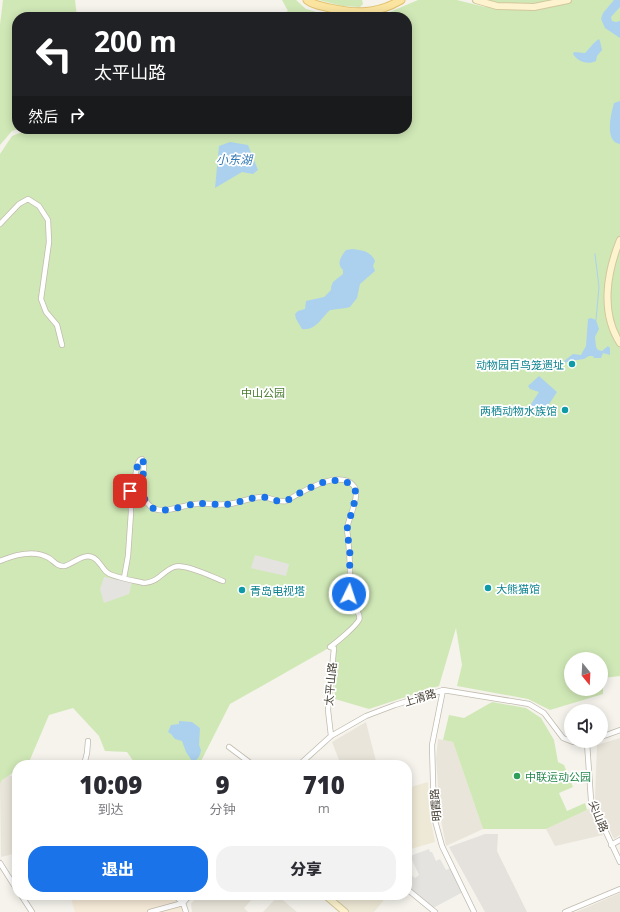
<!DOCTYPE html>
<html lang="zh">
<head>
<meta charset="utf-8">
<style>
	body { margin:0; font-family:"Open Sans","Noto Sans SC",sans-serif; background:#f2f2f3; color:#2b2b33; height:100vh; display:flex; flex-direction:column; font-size:15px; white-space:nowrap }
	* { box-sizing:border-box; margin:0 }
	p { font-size:13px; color:#7c7c81 }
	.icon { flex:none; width:22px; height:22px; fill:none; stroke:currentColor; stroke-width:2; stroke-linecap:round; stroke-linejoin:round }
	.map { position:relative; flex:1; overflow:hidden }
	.side { position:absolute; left:12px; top:760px; width:400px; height:140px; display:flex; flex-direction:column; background:#fff; border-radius:16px; box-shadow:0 2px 10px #0003 }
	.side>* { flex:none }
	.guide { position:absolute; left:12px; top:12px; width:400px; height:122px; border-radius:16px; box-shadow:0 2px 10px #0003; background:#202124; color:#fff; overflow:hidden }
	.needle { width:26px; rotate:162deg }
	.buttons { position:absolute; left:564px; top:652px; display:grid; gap:8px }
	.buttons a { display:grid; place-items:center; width:44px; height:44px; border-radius:50%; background:#fff; box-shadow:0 2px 10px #0003; font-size:20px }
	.pin { position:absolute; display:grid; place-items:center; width:34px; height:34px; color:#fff; margin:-17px; border-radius:8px; box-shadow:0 2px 6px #0006 }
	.me { position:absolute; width:44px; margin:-22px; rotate:4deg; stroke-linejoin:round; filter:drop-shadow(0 0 3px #0008) }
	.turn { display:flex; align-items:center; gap:14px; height:84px; padding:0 16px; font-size:18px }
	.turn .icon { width:52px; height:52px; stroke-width:2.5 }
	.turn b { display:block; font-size:28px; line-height:34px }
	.then { display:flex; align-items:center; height:38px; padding:0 16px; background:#0003; gap:8px; font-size:15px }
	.eta { display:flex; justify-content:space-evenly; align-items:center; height:68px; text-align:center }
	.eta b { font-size:24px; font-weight:800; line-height:28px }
	.primary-button { display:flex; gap:8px; margin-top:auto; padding:8px 16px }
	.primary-button a { flex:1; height:46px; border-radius:16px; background:#1a73e8; color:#fff; font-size:16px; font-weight:800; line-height:46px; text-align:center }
	.primary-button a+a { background:#f2f2f3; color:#2b2b33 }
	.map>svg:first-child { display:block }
</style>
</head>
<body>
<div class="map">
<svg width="620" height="912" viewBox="0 0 620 912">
	<rect width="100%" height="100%" fill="#f5f3ec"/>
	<path fill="#e9e5da" d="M366 722 377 765H341L332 742Z
		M620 738V835L614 839 595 798 597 745Z
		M438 739 453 742 483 829 446 846 440 815 436 758Z
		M9 775 17 778V853L1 857 0 784 2 780Z
		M589 809 603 835 555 846 546 829Z
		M620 893V912H576Z
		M198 895H254L255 896 244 908 248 912H192L191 904Z
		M278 896 297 912H263Z"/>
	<path fill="#f6ead8" d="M70 895H169L181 905 183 912H75Z"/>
	<path fill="#e5e2dd" d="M485 834H498L497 851 527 912H485L449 847Z"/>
	<path fill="#eee8d6" d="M428 782 430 816 435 842 407 850V788Z
		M330 895H388L374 912H350Z"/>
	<path fill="#d0e8b6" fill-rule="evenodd" d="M3 0H75L77 17H17L18 129 12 131 0 145V25Z
		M282 0H296L306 9 334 17H274L288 11Z
		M319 0H362L363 4 360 7 342 6Z
		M418 0H457L485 7H534L568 0H620V335L617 337 620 341V676L603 678V694L550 710 528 699 457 686 462 665 456 628 439 686 369 709 335 699 334 645 230 704 199 765H136L127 752 105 751 99 736 73 708 49 715 29 762 25 765H17V770L2 780 0 784V154L12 136 30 129H407V17H378ZM571 659H601V689H571Z
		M484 0H561C535 5 509 8 484 0Z
		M492 702 526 708 541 718 554 740 558 762 564 765 573 787 559 793 567 811 585 803 587 810 546 829H483L453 742 443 740 449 715 464 718Z"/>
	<path fill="#e4e3e0" d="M255 555 289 564 286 576 251 568Z
		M104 577 132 582 129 594 104 603 100 589Z
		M429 849 430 852H432L436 861 440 859 446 870 451 868 463 892 433 908 407 887V871L415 878 419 875 410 856Z"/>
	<path fill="#abd1ef" d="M614 0H620V7L611 17 612 21 616 22 620 21V38L605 28 601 19 603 13Z
		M599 39 600 41 602 50 597 56 596 61C588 65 578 62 573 54L574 52 585 53C590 48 593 43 599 39Z
		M620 101V144C604 142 611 114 614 103Z
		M230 142 248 145 258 170 253 174 242 172 215 188 219 146Z
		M352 249C361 250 371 251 375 261L373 266 375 271 360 284 357 298 350 307 346 308 330 310C321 318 316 331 302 329L296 319 295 314 298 311 305 309 306 301 324 297 331 290V287L333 282 343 274V270C336 264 341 256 346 250Z
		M591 318 596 320 599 329 595 337 596 347 598 350 602 351 608 346 610 348V355L603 353 601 358H594L593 356H589L584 359 577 360H571L565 363 564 361 573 354 581 355 586 346 588 319Z
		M539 376 557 392 546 409H540L526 414 525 413 539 392 530 389 528 386Z
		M179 721 192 722 200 728 199 745 201 750C200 756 198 761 192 761L186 752 182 741 175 739 171 734 168 732 171 725 179 724Z"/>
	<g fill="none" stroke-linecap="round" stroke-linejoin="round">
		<path stroke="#abd1ef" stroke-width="1" d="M595 254 599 287 596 320"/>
		<defs>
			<path id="street" d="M0 224 19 204 28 199 39 206 48 220 49 242 41 299 46 312 57 325 62 345
				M0 561C14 555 34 549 49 558 54 561 57 567 65 566 78 561 89 548 100 564 103 567 104 571 108 573 113 577 136 581 144 583 157 583 163 571 174 567 185 563 212 577 223 581
				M124 578 128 556 131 512 130 491 134 481 138 463 140 460 142 459C149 470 133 489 150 506 161 516 182 505 195 504 206 502 217 506 229 504 239 503 251 497 262 497 271 497 276 503 286 501 300 493 338 469 353 485 362 494 348 518 347 529 347 532 348 535 348 538 349 549 350 560 350 571 350 579 348 588 349 596 351 603 362 614 359 620 355 627 337 642 330 647L334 648 328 710 331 736
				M443 690 432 745 434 817 442 846 474 912
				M601 737 620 730
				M587 743 591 800 620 862
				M229 747 253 765
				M84 765 87 753 88 741
				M299 765 331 736 366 716 395 705 443 690 529 704 544 713 563 738 573 742 587 743 591 741
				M611 845 620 840
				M0 863 17 890
				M407 889 435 912
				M21 895 32 912
				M174 895 183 903
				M150 912 183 903
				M186 912 183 903 190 895
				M565 912 620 889"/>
			<path id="secondary" d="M476 0 497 6 534 7 568 0
				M620 240C607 272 600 312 620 343
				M325 895 345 912"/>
			<path id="primary" d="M307 0C313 5 322 6 330 8 356 14 377 14 401 0"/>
		</defs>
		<use href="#street" stroke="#c1bbae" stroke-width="6"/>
		<use href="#secondary" stroke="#d3c79d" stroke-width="8"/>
		<use href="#primary" stroke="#e1c26e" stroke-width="9"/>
		<use href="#street" stroke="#fff" stroke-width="4.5"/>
		<use href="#secondary" stroke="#fdf3ce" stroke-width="6"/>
		<use href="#primary" stroke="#fbe49f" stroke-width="7"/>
	</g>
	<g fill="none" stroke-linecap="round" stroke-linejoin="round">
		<path stroke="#1a73e8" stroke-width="7" stroke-dasharray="0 12.6" d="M130 491 134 481 138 463 142 459C149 471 133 489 150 506 161 516 182 505 195 504 206 502 217 506 229 504 239 503 251 497 262 497 271 497 276 503 286 501 306 490 330 472 353 485L356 493 355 500 347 529 350 554 349 594"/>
	</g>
	<g fill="#0f9aa8" stroke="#fff" stroke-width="1.5">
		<circle cx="572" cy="364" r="4"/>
		<circle cx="565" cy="410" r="4"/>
		<circle cx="488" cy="588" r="4"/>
		<circle cx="242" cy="590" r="4"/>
	</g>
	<circle fill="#2e9e5b" stroke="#fff" stroke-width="1.5" cx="517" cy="776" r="4"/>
	<g text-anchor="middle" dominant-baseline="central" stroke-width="3.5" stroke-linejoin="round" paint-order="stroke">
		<g font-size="11" fill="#0d838f" stroke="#fff" text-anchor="end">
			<text x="564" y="364">动物园百鸟笼遗址</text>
			<text x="557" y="410">两栖动物水族馆</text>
			<text x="496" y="588" text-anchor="start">大熊猫馆</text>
			<text x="250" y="590" text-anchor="start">青岛电视塔</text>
		</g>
		<g font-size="11" fill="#487b2d" stroke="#fff">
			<text x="263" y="392">中山公园</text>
		</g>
		<g font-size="11" fill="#4a4439" stroke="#fff">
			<text transform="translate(330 684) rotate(-85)">太平山路</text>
			<text transform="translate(420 697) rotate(-17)">上清路</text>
			<text transform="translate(435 805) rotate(-95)">明霞路</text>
			<text transform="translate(599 816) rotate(68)">尖山路</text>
		</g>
		<g font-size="11" fill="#27864d" stroke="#fff" text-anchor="start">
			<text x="525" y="776">中联运动公园</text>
		</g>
		<g font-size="12" font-style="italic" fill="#3479b4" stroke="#fff">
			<text x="234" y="159">小东湖</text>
		</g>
	</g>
</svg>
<div class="buttons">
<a><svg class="needle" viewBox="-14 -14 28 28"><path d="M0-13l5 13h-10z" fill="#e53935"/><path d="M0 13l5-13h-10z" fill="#7c7c81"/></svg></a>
<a><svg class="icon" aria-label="sound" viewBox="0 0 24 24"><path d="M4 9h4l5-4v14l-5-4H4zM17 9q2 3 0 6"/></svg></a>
</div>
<div class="pin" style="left:130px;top:491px;background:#d93025"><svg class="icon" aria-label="arrive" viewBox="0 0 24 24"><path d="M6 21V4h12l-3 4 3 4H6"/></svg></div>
<svg class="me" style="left:349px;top:594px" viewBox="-20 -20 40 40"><circle r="17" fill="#1a73e8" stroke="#fff" stroke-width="3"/><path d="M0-11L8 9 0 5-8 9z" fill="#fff"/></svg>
<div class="guide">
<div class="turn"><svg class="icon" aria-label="left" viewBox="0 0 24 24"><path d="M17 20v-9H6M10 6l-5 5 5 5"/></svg><div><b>200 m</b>太平山路</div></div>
<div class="then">然后<svg class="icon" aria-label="right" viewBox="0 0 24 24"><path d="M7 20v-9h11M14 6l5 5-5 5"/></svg></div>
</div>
<section class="side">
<div class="eta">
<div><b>10:09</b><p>到达</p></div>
<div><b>9</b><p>分钟</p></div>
<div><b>710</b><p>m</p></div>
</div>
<div class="primary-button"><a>退出</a><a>分享</a></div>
</section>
</div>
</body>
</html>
